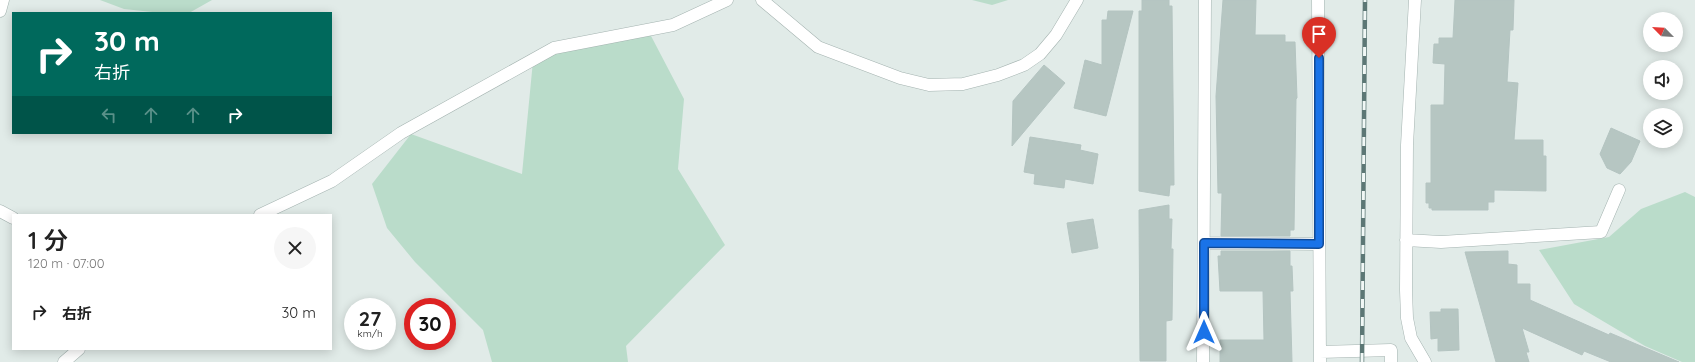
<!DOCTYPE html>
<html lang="ja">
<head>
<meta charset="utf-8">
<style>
	body { margin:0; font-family:Quicksand,"Noto Sans JP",sans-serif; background:#f6f6f6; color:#222; height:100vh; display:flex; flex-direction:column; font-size:15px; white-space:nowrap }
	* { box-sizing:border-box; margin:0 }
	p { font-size:13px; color:#767676 }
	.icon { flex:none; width:22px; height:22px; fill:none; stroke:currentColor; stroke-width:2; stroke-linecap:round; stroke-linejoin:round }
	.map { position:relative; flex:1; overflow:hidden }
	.panel { position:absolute; left:12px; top:214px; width:320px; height:136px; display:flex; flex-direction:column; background:#fff; border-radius:0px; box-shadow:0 2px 10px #0003 }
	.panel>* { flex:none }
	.hud { position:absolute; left:12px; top:12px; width:320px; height:122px; border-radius:0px; box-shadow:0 2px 10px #0003; background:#00695c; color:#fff; overflow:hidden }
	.needle { width:26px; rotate:294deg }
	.buttons { position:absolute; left:1643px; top:12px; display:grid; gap:8px }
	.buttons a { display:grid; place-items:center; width:40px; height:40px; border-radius:50%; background:#fff; box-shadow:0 2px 10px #0003; font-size:20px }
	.speed { position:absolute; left:344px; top:298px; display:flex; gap:8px; font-size:20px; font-weight:700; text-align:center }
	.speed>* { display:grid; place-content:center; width:52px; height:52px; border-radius:50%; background:#fff; box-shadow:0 2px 10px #0003; line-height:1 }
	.speed small { font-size:10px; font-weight:400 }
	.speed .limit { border:6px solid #d22; background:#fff; color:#111 }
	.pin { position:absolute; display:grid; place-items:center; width:34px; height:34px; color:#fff; margin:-41px -17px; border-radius:50% 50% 50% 0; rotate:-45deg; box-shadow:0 0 4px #0007 }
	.pin .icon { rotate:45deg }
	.me { position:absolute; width:44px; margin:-22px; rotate:0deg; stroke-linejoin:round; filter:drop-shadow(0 0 3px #0008) }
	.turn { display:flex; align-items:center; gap:14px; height:84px; padding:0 16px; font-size:18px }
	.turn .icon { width:52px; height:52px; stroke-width:2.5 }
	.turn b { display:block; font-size:28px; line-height:34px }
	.lanes { display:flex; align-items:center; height:38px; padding:0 16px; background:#0003; justify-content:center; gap:20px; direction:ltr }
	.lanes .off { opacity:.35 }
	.round { display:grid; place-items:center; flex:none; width:42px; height:42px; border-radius:21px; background:#f6f6f6 }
	.summary { display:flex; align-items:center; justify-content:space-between; height:68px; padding:0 16px }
	h1 { font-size:24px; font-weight:600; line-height:30px }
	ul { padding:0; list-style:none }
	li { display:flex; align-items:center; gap:12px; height:60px; padding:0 16px }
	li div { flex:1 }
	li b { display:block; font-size:15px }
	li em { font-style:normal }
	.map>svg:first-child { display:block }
</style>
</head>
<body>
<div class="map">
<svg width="1695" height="362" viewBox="0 0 1695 362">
	<rect width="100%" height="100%" fill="#e1ebe8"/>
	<path fill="#badcca" d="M100 0H212L189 13H162L124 9Z
		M972 0H1008L992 5Z
		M650 34 684 99 678 169 725 245 626 346 628 362H492L483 330 415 262 387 228 372 184 411 134 522 174 533 61 554 48Z
		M1685 192 1695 197V362H1682L1645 346 1574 304 1539 250 1609 237 1641 209Z"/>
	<path fill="#b6c6c2" stroke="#b4c4c1" d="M1142 0H1169V6H1172L1174 185H1170L1169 196 1139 191V11H1142Z
		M1223 0H1256L1255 35H1285V42H1295L1297 98 1296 99 1294 230H1290V236H1221L1222 193H1218L1216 96Z
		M1455 0H1514L1513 30H1510L1507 82 1518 83 1514 140H1543V156H1546V191L1494 190V202H1488V210H1432V208H1429V203H1426V183H1431V105H1444L1445 64 1433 63 1434 44H1439V38H1453Z
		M1108 11H1133L1106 116 1074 108 1085 60 1102 65V20H1107Z
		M1044 65 1065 83 1012 146 1013 101Z
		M1611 128 1640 141 1631 162 1620 174 1607 168 1600 154Z
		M1030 137 1081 145 1080 150 1098 154 1093 184 1065 179 1064 188 1034 184 1035 174 1024 172Z
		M1169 205V219H1172L1171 249H1173L1172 320 1166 321V361H1140L1139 210Z
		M1093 219 1098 248 1072 253 1067 223Z
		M1221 251H1290V266H1292L1293 291H1290L1292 362H1220V340H1264L1263 291H1220L1218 256H1221Z
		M1508 251V264L1517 265V284H1530V300L1609 335 1610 333 1679 362H1611L1584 351 1582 355 1522 328 1529 352H1526L1529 362H1496L1465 252Z
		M1441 309H1458L1459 350 1438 351V338L1431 339 1430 312H1441Z"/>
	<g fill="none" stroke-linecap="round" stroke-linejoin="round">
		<defs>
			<path id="minor" d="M762 0 818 47 900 78 929 85 963 84 998 75 1024 65 1040 54 1056 35 1077 0
				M1318 0 1320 362
				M1415 0 1407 145 1406 290 1407 318 1411 338 1425 362
				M0 11 3 0
				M0 211 13 218
				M260 215 332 181 401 133 554 48 673 25 727 0
				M1406 240 1441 242 1601 232 1619 190
				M1204 243 1319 244
				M1320 352 1391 350V362
				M64 362 79 349
				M1203 362 1205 0"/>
		</defs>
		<use href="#minor" stroke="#a4b3b0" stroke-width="13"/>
		<use href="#minor" stroke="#fff" stroke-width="12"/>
		<defs>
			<path id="rail" d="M1362 362 1365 0"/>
		</defs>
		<use href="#rail" stroke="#5c7775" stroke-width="4.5"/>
		<use href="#rail" stroke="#f1f8f6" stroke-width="3" stroke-dasharray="9" stroke-linecap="butt"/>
	</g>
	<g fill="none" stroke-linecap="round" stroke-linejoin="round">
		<defs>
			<path id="route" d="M1204 332V243L1319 244V58"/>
		</defs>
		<use href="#route" stroke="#114b97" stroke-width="10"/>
		<use href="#route" stroke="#1a73e8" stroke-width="7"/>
	</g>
</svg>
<div class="buttons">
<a><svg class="needle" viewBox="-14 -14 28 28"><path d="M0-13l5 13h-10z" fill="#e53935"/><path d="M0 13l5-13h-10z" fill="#767676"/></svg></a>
<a><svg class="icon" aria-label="sound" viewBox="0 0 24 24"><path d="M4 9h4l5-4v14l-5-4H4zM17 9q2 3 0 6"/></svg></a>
<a><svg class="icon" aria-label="layers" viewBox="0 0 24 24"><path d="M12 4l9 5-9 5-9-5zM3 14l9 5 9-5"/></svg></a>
</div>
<div class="speed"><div>27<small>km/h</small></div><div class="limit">30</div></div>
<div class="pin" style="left:1319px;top:58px;background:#d93025"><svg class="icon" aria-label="arrive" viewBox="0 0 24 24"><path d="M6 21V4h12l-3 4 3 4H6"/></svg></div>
<svg class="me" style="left:1204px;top:332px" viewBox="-20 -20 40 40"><path d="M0-17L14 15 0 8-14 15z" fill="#1a73e8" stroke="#fff" stroke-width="4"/></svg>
<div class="hud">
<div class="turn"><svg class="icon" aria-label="right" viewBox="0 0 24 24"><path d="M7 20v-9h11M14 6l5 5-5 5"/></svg><div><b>30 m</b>右折</div></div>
<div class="lanes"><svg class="icon off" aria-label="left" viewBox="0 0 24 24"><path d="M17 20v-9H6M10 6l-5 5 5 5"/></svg><svg class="icon off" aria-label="ahead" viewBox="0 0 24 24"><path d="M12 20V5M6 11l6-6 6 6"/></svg><svg class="icon off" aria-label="ahead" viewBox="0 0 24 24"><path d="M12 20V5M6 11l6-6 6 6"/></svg><svg class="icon" aria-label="right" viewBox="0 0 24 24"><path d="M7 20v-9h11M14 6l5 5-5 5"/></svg></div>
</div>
<section class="panel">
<div class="summary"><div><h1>1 分</h1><p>120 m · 07:00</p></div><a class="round"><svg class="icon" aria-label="close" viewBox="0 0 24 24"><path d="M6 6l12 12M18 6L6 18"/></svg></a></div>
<ul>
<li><svg class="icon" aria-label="right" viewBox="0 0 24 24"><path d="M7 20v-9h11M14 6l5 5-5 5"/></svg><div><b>右折</b></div><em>30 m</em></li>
</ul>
</section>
</div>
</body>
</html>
